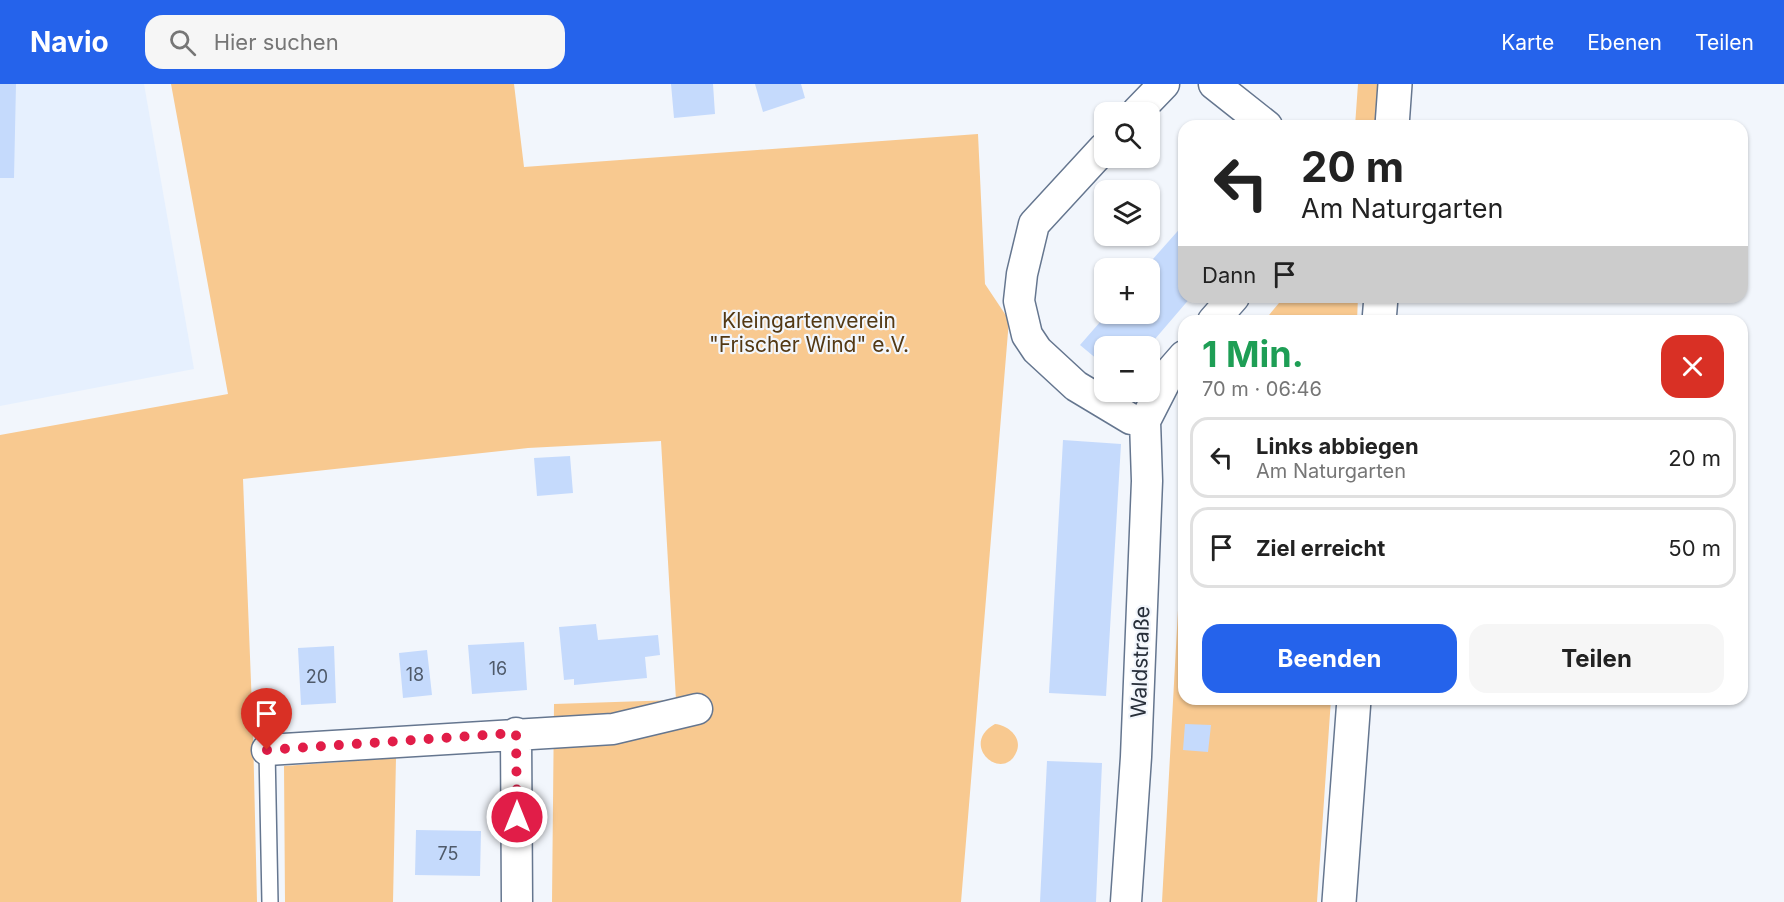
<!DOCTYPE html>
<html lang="de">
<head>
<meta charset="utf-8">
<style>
	body { margin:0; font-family:Inter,sans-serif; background:#f6f6f6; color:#222; height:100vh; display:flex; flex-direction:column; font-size:22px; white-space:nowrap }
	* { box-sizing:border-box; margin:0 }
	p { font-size:20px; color:#767676 }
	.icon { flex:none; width:33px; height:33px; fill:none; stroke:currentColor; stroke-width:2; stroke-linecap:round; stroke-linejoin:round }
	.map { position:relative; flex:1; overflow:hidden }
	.drawer { position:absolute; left:1178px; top:231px; width:570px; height:390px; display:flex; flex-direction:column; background:#fff; border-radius:18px; box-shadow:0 2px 4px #0004 }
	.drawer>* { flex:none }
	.banner { position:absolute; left:1178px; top:36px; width:570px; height:183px; border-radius:18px; box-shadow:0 2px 4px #0004; background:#fff; color:#222; overflow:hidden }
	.fabs { position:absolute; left:1094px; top:18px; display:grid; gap:12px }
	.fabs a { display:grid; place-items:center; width:66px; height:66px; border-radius:12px; background:#fff; box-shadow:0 2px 4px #0004; font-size:30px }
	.pin { position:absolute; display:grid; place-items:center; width:51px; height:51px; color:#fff; margin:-62px -26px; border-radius:50% 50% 50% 0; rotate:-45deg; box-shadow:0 0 6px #0007 }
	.pin .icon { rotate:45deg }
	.me { position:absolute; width:66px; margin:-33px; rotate:0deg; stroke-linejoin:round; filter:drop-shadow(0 0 4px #0008) }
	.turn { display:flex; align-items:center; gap:21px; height:126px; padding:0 24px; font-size:27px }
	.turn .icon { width:78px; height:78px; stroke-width:2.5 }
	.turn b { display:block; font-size:42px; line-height:51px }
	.then { display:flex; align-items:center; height:57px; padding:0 24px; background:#0003; gap:12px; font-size:22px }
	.round { display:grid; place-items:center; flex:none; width:63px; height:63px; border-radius:18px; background:#f6f6f6 }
	.headline { display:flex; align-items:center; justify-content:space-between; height:102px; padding:0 24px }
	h1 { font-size:36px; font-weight:700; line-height:45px; color:#1e9e55 }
	.primary-button { display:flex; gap:12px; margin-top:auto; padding:12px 24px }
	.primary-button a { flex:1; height:69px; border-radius:18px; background:#2563eb; color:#fff; font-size:24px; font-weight:700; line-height:69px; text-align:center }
	.primary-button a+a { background:#f6f6f6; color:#222 }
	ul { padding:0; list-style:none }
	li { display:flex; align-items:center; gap:18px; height:81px; margin:0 12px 9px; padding:0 12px; border:3px solid #e0e0e0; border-radius:18px }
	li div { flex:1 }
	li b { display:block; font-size:22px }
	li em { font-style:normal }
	header { display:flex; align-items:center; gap:36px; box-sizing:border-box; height:84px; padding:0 30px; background:#2563eb; color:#fff }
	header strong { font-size:28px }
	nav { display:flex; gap:33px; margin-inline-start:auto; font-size:21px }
	.search { width:420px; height:54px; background:#f6f6f6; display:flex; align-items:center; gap:15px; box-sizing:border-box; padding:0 21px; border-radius:18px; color:#767676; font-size:22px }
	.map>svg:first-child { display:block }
</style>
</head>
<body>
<header>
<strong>Navio</strong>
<div class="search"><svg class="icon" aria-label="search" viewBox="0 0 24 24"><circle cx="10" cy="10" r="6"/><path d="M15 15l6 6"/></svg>Hier suchen</div>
<nav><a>Karte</a><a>Ebenen</a><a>Teilen</a></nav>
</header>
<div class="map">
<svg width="1784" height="818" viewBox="0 0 1784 818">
	<rect width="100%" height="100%" fill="#f2f6fc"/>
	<path fill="#e6f0fe" d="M0 0H144L194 285 0 322Z"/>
	<path fill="#f8c990" d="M171 0H514L524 83 978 50 985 200 1009 236 961 818H552L554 620 676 616 661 357 528 364 243 395 253 649 257 818H0V351L228 310Z
		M1358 0H1378L1375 42H1355Z
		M1284 213H1358L1357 237H1264Z
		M1183 435 1184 615H1331L1317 818H1162Z
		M995 640C1011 642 1026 657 1013 674 996 694 961 659 995 640Z
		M396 674 393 818H285L284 682Z"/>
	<path fill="#c5dafc" d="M0 0H16L14 94H0Z
		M671 0H713L715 30 674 34Z
		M755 0H801L805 14 763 28Z
		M1184 140V213H1191L1149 262H1104V281L1080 261 1107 230H1149V184H1145Z
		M1063 356 1121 360 1106 612 1049 609Z
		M570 372 573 409 537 412 534 374Z
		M596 540 598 556 658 551 660 571 645 573 647 594 574 601V595L564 596 559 543Z
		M524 558 527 606 472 610 468 561Z
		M334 562 336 619 301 621 298 564Z
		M427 566 432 611 403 614 399 569Z
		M1185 640 1211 641 1208 668 1183 666Z
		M1047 677 1102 679 1096 818H1040Z
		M416 746 481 747 480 792 415 791Z"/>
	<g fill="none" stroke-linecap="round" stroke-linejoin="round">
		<defs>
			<path id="service" d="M267 666 270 818"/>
			<path id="minor" d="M1214 0 1267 42
				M1137 28 1164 0
				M1104 64 1034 140 1022 190 1019 217 1027 251 1037 266 1076 302 1131 335 1145 337
				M1213 237 1234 213
				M516 649 517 818
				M267 666 613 645 697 625
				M1126 818 1136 673 1147 397 1145 337 1170 288 1184 272"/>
			<path id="secondary" d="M1392 42 1395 0
				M1379 237 1381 213
				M1339 818 1354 615"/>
		</defs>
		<use href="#service" stroke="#65768f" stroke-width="18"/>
		<use href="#minor" stroke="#65768f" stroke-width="33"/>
		<use href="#secondary" stroke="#65768f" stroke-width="36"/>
		<use href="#service" stroke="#fff" stroke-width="15"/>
		<use href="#minor" stroke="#fff" stroke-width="30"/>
		<use href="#secondary" stroke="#fff" stroke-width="33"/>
	</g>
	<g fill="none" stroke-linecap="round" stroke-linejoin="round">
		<path stroke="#e11d48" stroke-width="10" stroke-dasharray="0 18" d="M267 666 516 649 517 733"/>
	</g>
	<g text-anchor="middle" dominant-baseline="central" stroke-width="4.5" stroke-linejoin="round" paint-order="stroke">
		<g font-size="18" fill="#4f5a6a">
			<text x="498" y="584">16</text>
			<text x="415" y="590">18</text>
			<text x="317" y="592">20</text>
			<text x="448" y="769">75</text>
		</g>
		<g font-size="21" fill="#533813" stroke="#f2f6fc">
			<text x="809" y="236">Kleingartenverein<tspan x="809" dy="24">"Frischer Wind" e.V.</tspan></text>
		</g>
		<g font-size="21" fill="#282f3a" stroke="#f2f6fc">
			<text transform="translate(1140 578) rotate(-88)">Waldstraße</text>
		</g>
	</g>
</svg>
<div class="fabs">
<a><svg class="icon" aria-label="search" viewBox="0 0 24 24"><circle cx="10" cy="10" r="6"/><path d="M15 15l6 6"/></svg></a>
<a><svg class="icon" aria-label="layers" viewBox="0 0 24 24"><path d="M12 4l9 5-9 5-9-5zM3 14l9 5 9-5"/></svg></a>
<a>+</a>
<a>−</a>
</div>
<div class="pin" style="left:267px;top:666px;background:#d93025"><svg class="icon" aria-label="arrive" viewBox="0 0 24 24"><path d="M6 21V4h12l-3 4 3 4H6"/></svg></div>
<svg class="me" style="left:517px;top:733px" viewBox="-20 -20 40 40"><circle r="17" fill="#e11d48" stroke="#fff" stroke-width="3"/><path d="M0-11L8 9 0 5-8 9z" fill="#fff"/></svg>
<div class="banner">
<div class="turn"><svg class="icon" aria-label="left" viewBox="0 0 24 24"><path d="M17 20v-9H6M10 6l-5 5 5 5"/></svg><div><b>20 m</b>Am Naturgarten</div></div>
<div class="then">Dann<svg class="icon" aria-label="arrive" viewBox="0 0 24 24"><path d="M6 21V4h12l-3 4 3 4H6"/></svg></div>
</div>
<section class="drawer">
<div class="headline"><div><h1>1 Min.</h1><p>70 m · 06:46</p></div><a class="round" style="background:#d93025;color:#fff"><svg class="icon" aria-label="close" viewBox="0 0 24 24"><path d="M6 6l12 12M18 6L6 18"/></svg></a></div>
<ul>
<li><svg class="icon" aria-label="left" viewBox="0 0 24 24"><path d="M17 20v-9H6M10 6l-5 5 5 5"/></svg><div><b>Links abbiegen</b><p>Am Naturgarten</p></div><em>20 m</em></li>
<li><svg class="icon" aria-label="arrive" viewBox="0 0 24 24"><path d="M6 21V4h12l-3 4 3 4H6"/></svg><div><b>Ziel erreicht</b></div><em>50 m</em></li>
</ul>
<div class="primary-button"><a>Beenden</a><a>Teilen</a></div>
</section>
</div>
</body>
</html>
